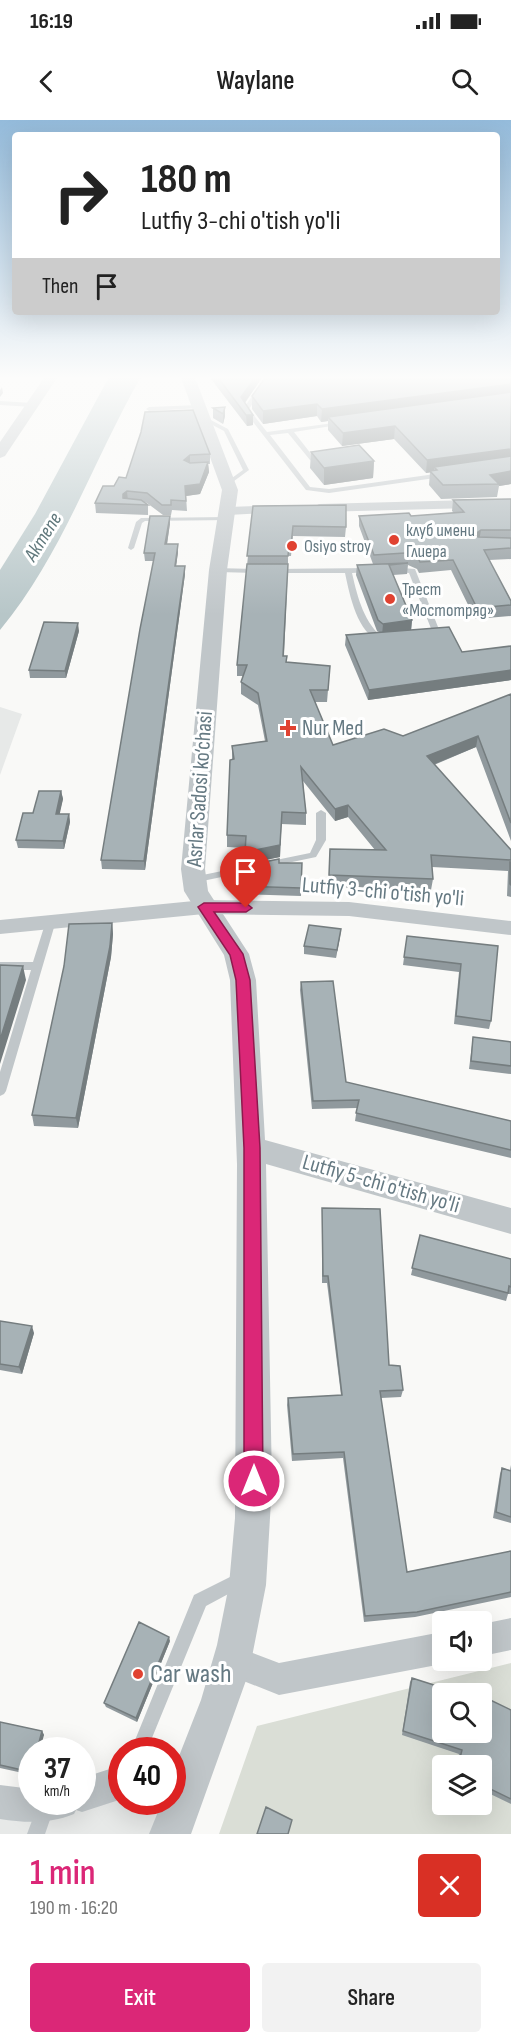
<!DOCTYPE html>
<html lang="en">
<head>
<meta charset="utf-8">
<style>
	body { margin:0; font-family:"Sofia Sans Condensed",sans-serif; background:#f2f2f2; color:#222; height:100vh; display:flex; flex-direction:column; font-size:22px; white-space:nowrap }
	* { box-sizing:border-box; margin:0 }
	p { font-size:20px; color:#767676 }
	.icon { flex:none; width:33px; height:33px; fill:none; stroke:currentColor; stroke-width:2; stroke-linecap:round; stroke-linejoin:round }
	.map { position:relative; height:1714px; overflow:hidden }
	.details { display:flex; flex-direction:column; background:#fff; flex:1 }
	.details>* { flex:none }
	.guide { position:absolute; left:12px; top:12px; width:488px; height:183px; border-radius:6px; box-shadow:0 6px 24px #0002; background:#fff; color:#222; overflow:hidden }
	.buttons { position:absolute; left:432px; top:1491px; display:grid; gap:12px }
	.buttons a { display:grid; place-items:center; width:60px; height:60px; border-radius:6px; background:#fff; box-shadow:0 6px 24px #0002; font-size:30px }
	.speed { position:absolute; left:18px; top:1617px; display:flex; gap:12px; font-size:30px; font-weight:700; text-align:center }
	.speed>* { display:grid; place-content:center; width:78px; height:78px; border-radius:50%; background:#fff; box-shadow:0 6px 24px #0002; line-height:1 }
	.speed small { font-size:15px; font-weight:400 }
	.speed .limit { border:9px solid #d22; background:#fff; color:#111 }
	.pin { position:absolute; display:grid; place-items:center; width:51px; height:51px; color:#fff; margin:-62px -26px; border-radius:50% 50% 50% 0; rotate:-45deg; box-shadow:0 0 6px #0007 }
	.pin .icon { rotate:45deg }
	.me { position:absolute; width:66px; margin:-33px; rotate:0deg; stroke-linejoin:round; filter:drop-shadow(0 0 4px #0008) }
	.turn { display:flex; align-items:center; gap:21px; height:126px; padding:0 30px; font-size:27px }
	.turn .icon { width:78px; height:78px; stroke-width:2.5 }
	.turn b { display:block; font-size:42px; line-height:51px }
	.then { display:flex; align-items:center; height:57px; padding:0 30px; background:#0003; gap:12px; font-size:22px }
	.round { display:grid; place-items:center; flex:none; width:63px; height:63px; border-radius:6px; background:#f2f2f2 }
	.overview { display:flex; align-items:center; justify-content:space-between; height:102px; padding:0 30px }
	h1 { font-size:36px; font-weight:600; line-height:45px; color:#db2777 }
	.button { display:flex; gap:12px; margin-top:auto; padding:12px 30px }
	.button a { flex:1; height:69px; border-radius:6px; background:#db2777; color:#fff; font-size:24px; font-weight:600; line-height:69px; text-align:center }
	.button a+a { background:#f2f2f2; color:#222 }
	.status { display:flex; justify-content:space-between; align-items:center; height:42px; padding:0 30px; background:#fff; direction:ltr }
	.status svg { height:16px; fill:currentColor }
	header { display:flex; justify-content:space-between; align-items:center; height:78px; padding:0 30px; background:#fff; font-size:27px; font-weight:600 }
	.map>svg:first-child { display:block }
</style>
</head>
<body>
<div class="status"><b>16:19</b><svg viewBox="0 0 49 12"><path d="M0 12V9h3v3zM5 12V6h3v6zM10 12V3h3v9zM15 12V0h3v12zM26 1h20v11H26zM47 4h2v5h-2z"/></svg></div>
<header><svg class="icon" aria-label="back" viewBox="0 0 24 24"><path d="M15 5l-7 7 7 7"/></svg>Waylane<svg class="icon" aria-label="search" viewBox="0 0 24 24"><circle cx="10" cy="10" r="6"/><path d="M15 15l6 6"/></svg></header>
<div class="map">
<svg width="511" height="1714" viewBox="0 0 511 1714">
	<rect width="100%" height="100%" fill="#f9f9f7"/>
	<path fill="#e7e9e8" d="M0 587 22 594 0 655Z
		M121 1662 122 1682 173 1681 170 1714H0V1682H82Z"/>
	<path fill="#daded6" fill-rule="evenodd" d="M511 1543V1714H219L257 1606ZM442 1574H482V1612H442ZM442 1646H482V1684H442Z"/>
	<path fill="#b7c6c8" d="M110 255H142C93 340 63 434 0 510V450L35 394Z"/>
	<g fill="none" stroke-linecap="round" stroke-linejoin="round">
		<path fill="#c0c6c9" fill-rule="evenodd" d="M267 255H273L249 289 267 312 341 302 344 304 294 312 315 339 312 341 310 340 288 313 270 315 310 367 329 369 442 353 445 355 442 357 329 373 306 370 243 289Z
			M0 281 33 283 36 285 33 287 0 285Z
			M199 285 202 287 201 288 149 291 146 289 149 287Z
			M203 298H207L228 309 249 350 230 364 225 363 243 350 224 311 203 300Z
			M228 397 230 398V400L145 401 142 403 134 428 131 430 128 428 136 402 141 398Z
			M390 447 415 449 440 512 430 517 426 515 432 511 409 453 390 451Z
			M215 448 260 449 264 451 260 453 218 452H215Z
			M372 448V452H369L352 453C358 479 364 503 385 520L381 522C357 513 350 476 345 453H275L271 451 275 449Z
			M321 690 326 693V720L316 737 193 763 188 760 193 757 310 733 316 720V693Z
			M50 800 55 804 6 971 4 974 0 976V952L31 850H0V842H33L45 804Z
			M240 1452 245 1455 248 1460 245 1465 206 1486 147 1630H131L194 1475Z
			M39 1682H51L54 1688 45 1714H27Z"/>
		<path fill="#c0c6c9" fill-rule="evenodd" d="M511 379V387L319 392 312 388 319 384Z
			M282 385 287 386V392L228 395 221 391 228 387Z
			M204 780 349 782 511 801V815L349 796 204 794 0 814V800Z
			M511 1498V1530L482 1536V1504Z
			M442 1512V1540H450L442 1544 279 1575 221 1552 216 1541 221 1530 232 1525 279 1543Z
			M122 1645V1679L82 1692 76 1690 74 1694C49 1704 26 1703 0 1699V1665L32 1669V1682H82V1658Z"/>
		<path fill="#c0c6c9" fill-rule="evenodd" d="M46 255H59L5 336 0 338V322Z
			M180 255H194L238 370 227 450 205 749 208 771 249 834 256 860 265 1020 511 1088V1114L266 1044 272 1364 266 1465 249 1552 191 1714H149L162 1682H172V1654L201 1580 217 1525 229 1465 235 1398 237 1044 230 860 224 835 184 771 181 749 209 450 222 370Z"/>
	</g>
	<path fill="#90999d" d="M208 255H261V259L245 283 253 295V305L247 306Z
		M511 255V364L499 366 497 377 441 379 429 365 430 352 426 353 394 319 342 326 328 310V301L321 302 317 296 263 304 252 289V276Z
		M213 288 225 296 223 304 213 298Z
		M193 290 210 334V344H208L209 352 200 374 186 376 187 391 172 390 171 395H163L147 383 144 382 148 385V395L96 393 95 383 114 366 126 358Z
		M311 332 374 341 373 358 324 365 310 348Z
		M511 379V439L489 440 511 481V496L475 499 451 450 419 453 417 449 408 445 407 454 393 455 412 500 411 510 462 532 511 526V560L368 580 345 525 346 515 379 512 377 511 356 455 357 445 373 444 359 406V396H411L454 393 452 391 453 380Z
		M253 386 346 407 345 417 293 416 291 436H288V446L284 536 287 542 330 546 327 582H315L333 625 403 616 511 574V721L476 627 434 645 511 730V777L507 776 508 751 432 747 433 759 431 770 329 767 330 729 375 730 348 697 335 701 303 661 306 693V705L281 704 280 737 245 744V728L227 727V715L232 640V626L265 621 258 585 241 574V562L243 556H237V545Z
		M170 403 167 424H178V432L176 446 185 454 145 750 102 749 101 740 154 441H145L144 433Z
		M79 511 66 558H30L29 550Z
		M61 671 63 679 59 694H69L70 702 64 729 18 728 16 720 33 693Z
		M279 743H302L301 776 242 774V766Z
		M112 803 113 814 111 837 78 1008 34 1006 32 995Z
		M341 809 336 838 304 834V826Z
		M407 816 498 826 491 901 489 909 454 904 459 852 403 845Z
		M301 862 346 962 511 1001V1038L355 1001 357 988 312 989 300 870Z
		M473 917 511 922V954L469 949Z
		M322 1088 389 1245 403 1270 401 1277 381 1278 407 1452 511 1431V1477L415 1497 364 1502 343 1338 292 1341 287 1285 288 1278 341 1275 327 1163H322Z
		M420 1115 511 1139V1174H508L506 1181 411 1155Z
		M0 1201 34 1213 22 1254 0 1250Z
		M511 1345V1403L493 1398 500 1354 502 1348 510 1350Z
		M170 1521 137 1602 106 1587 104 1583Z
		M412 1558 511 1590V1684L482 1670V1646H456L459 1634 402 1615 410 1562Z
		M0 1602 42 1611 44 1615 32 1630V1655L0 1648Z"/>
	<path fill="#757d7f" d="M257 255H261V259L241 288V277Z
		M511 264V276L328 297V301L321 302 322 289Z
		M2 267 3 273 0 277V270Z
		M317 284V296L263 304V291Z
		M225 287V296L223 304V294Z
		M246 295H253V305L247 306Z
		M395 306 394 319 342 326 343 313Z
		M511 329V341L434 347V352L426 353 427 340Z
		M190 335V345L184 340Z
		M374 341 373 358 324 365V348Z
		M208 342 209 352 200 374 186 376 185 366Z
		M511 351V364L499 366V364L490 355Z
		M127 371 128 381 124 384 123 374Z
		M170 396V403L166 431 165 424Z
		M481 410 479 421 475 414Z
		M178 424V432L175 454V446Z
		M185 446V454L145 750 144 741Z
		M412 500 411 511 382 515 383 504Z
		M78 503 79 511 66 558 65 551Z
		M511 550V560L368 580 369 570Z
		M478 616 476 627 425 648 427 636Z
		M61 671 63 679 58 702 56 694Z
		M348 685V697L335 701V689Z
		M282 692 280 737 245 744V732Z
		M69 694 70 702 64 729 63 721Z
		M112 803 113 814 111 837 78 1008 76 998Z
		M341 809 340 817 336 838 337 830Z
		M23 846 26 860 0 944V920Z
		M32 1206 34 1213 22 1254 19 1247Z
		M169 1517 170 1521 137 1602 136 1598Z
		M42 1611 44 1615 40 1630H37Z"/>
	<path fill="#a7b2b6" stroke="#757d7f" stroke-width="1.5" d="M216 255H257L241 277 253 295H246Z
		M267 255H511V264L322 289 317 284 263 291 252 276Z
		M511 272V329L427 340 395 306 343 313 328 297Z
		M225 287 223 294 213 288Z
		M193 290 210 334 190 335 184 340 190 343 208 342 200 364 185 366 186 381 171 380V385H162L147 373 127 371 123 374V378L141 380 148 385 95 383 103 366H114L119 357 126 358 141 312 145 292Z
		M359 325 374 341 324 348 311 332Z
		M511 336V351L490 355 499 364 443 365 430 351 437 350 434 347Z
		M511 379V410H481L475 414 478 417 511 418V428L484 430 511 481V485L477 488 453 440 420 442 418 438 405 433 374 435 359 396 409 393 411 396 464 392 453 380Z
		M346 385V407L293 406 291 425H289L288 436H247L253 386Z
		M150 396H170L165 424H178L175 446H185L144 741 101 740 140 509 155 433H144Z
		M408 443 389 445 412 500 383 504 378 500 357 445Z
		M247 444H288L283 536H287L286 542 330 546 328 570H310L333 625 384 609 403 616 511 574V703L478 616 427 636 511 730V740L431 735 433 759 329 755 330 729 386 730 348 685 335 689 301 647 306 693 282 692 280 725 245 732 246 716 227 715 230 640 234 639 232 626 267 621 258 573 241 562 247 545H237Z
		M44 502 78 503 65 551 29 550Z
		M449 507 462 532 511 526V550L369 570 346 515Z
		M39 671H61L56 694H69L63 721 16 720 23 693H33Z
		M279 739V743H302L301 768 242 766 244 746Z
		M510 742H511V765L510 764Z
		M112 803 110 826 76 998 32 995 64 846 69 804Z
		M309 805 341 809 337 830 304 826Z
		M407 816 498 826 491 901 456 896 461 844 404 837Z
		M0 845 23 846 0 920Z
		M333 861 346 962 511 1001V1030L356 993 359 980 313 981 301 862Z
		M473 917 511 922V946L471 941Z
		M322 1088 380 1089 389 1245 400 1246 403 1270 380 1271 407 1452 511 1431V1472L417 1492 365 1496 344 1332 293 1334 288 1278 342 1275 328 1156H323Z
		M420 1115 511 1139V1167L509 1166 508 1173 412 1148Z
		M0 1201 32 1206 19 1247 0 1244Z
		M502 1348 511 1351V1397L496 1392Z
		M139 1502 169 1517 136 1598 104 1583Z
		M412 1558 462 1574H442V1612H482V1576L511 1590V1679L482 1665V1646H458L462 1630 403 1611Z
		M0 1602 42 1611 37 1630H32L31 1652 0 1645Z
		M266 1687 292 1700 288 1714H257Z"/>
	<linearGradient id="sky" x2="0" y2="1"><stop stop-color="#94bbdb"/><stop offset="0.52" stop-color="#fcfcfb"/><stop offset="1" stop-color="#fcfcfb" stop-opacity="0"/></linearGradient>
	<rect width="511" height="495" fill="url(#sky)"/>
	<path fill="#db2777" stroke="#8e194d" stroke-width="1.5" d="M204 783H246L252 788 246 792H214L243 834 250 860 260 1028 263 1361 260 1368 254 1371 247 1368 244 1361V1028L236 860 230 835 198 787Z"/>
	<g fill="#e04231" stroke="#fff" stroke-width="2">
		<circle cx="394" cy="420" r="6"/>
		<circle cx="292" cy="426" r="6"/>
		<circle cx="390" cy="479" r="6"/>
		<path d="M285 599h6v6h6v6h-6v6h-6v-6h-6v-6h6z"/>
		<circle cx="138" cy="1554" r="6"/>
	</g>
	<g text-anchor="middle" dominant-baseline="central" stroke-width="6" stroke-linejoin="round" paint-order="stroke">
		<g font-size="18" fill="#657982" stroke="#fff" text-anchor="start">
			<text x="406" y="410">клуб имени<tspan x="406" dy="21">Глиера</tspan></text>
			<text x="304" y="426">Osiyo stroy</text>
			<text x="402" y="469">Трест<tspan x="402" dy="21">«Мостотряд»</tspan></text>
		</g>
		<g font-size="20" font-style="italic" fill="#60787c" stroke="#fff">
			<text transform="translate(43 417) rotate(-58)">Актепе</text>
		</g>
		<g font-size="22" fill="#657982" stroke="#fff" text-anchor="start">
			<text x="302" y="608">Nur Med</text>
		</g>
		<g font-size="22" fill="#657982" stroke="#fff">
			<text transform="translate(200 669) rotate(-86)">Asrlar Sadosi ko‘chasi</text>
			<text transform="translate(383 772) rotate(5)">Lutfiy 3-chi o'tish yo'li</text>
			<text transform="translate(381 1064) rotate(16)">Lutfiy 5-chi o'tish yo'li</text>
		</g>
		<g font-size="27" fill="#657982" stroke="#fff" text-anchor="start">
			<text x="150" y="1554">Car wash</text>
		</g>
	</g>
</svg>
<div class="buttons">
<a><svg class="icon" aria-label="sound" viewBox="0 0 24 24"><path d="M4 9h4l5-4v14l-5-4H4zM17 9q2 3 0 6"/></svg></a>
<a><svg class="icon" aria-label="search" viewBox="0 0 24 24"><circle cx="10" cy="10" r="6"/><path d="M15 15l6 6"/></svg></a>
<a><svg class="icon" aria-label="layers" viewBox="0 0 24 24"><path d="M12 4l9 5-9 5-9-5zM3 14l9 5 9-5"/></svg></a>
</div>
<div class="speed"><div>37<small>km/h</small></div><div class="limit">40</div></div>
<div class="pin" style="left:246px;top:788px;background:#d93025"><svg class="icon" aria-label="arrive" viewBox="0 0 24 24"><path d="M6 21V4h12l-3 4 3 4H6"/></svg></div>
<svg class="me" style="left:254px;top:1361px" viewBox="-20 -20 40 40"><circle r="17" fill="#db2777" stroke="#fff" stroke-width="3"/><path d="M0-11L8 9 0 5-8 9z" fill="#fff"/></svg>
<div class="guide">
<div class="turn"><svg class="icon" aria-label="right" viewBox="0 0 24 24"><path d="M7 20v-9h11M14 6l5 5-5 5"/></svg><div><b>180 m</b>Lutfiy 3-chi o'tish yo'li</div></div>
<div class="then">Then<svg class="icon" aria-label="arrive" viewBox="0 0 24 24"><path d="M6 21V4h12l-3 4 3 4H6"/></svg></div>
</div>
</div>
<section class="details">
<div class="overview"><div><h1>1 min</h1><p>190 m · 16:20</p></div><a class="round" style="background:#d93025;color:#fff"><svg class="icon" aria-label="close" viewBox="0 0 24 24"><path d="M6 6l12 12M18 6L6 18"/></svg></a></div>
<div class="button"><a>Exit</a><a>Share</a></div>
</section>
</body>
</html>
